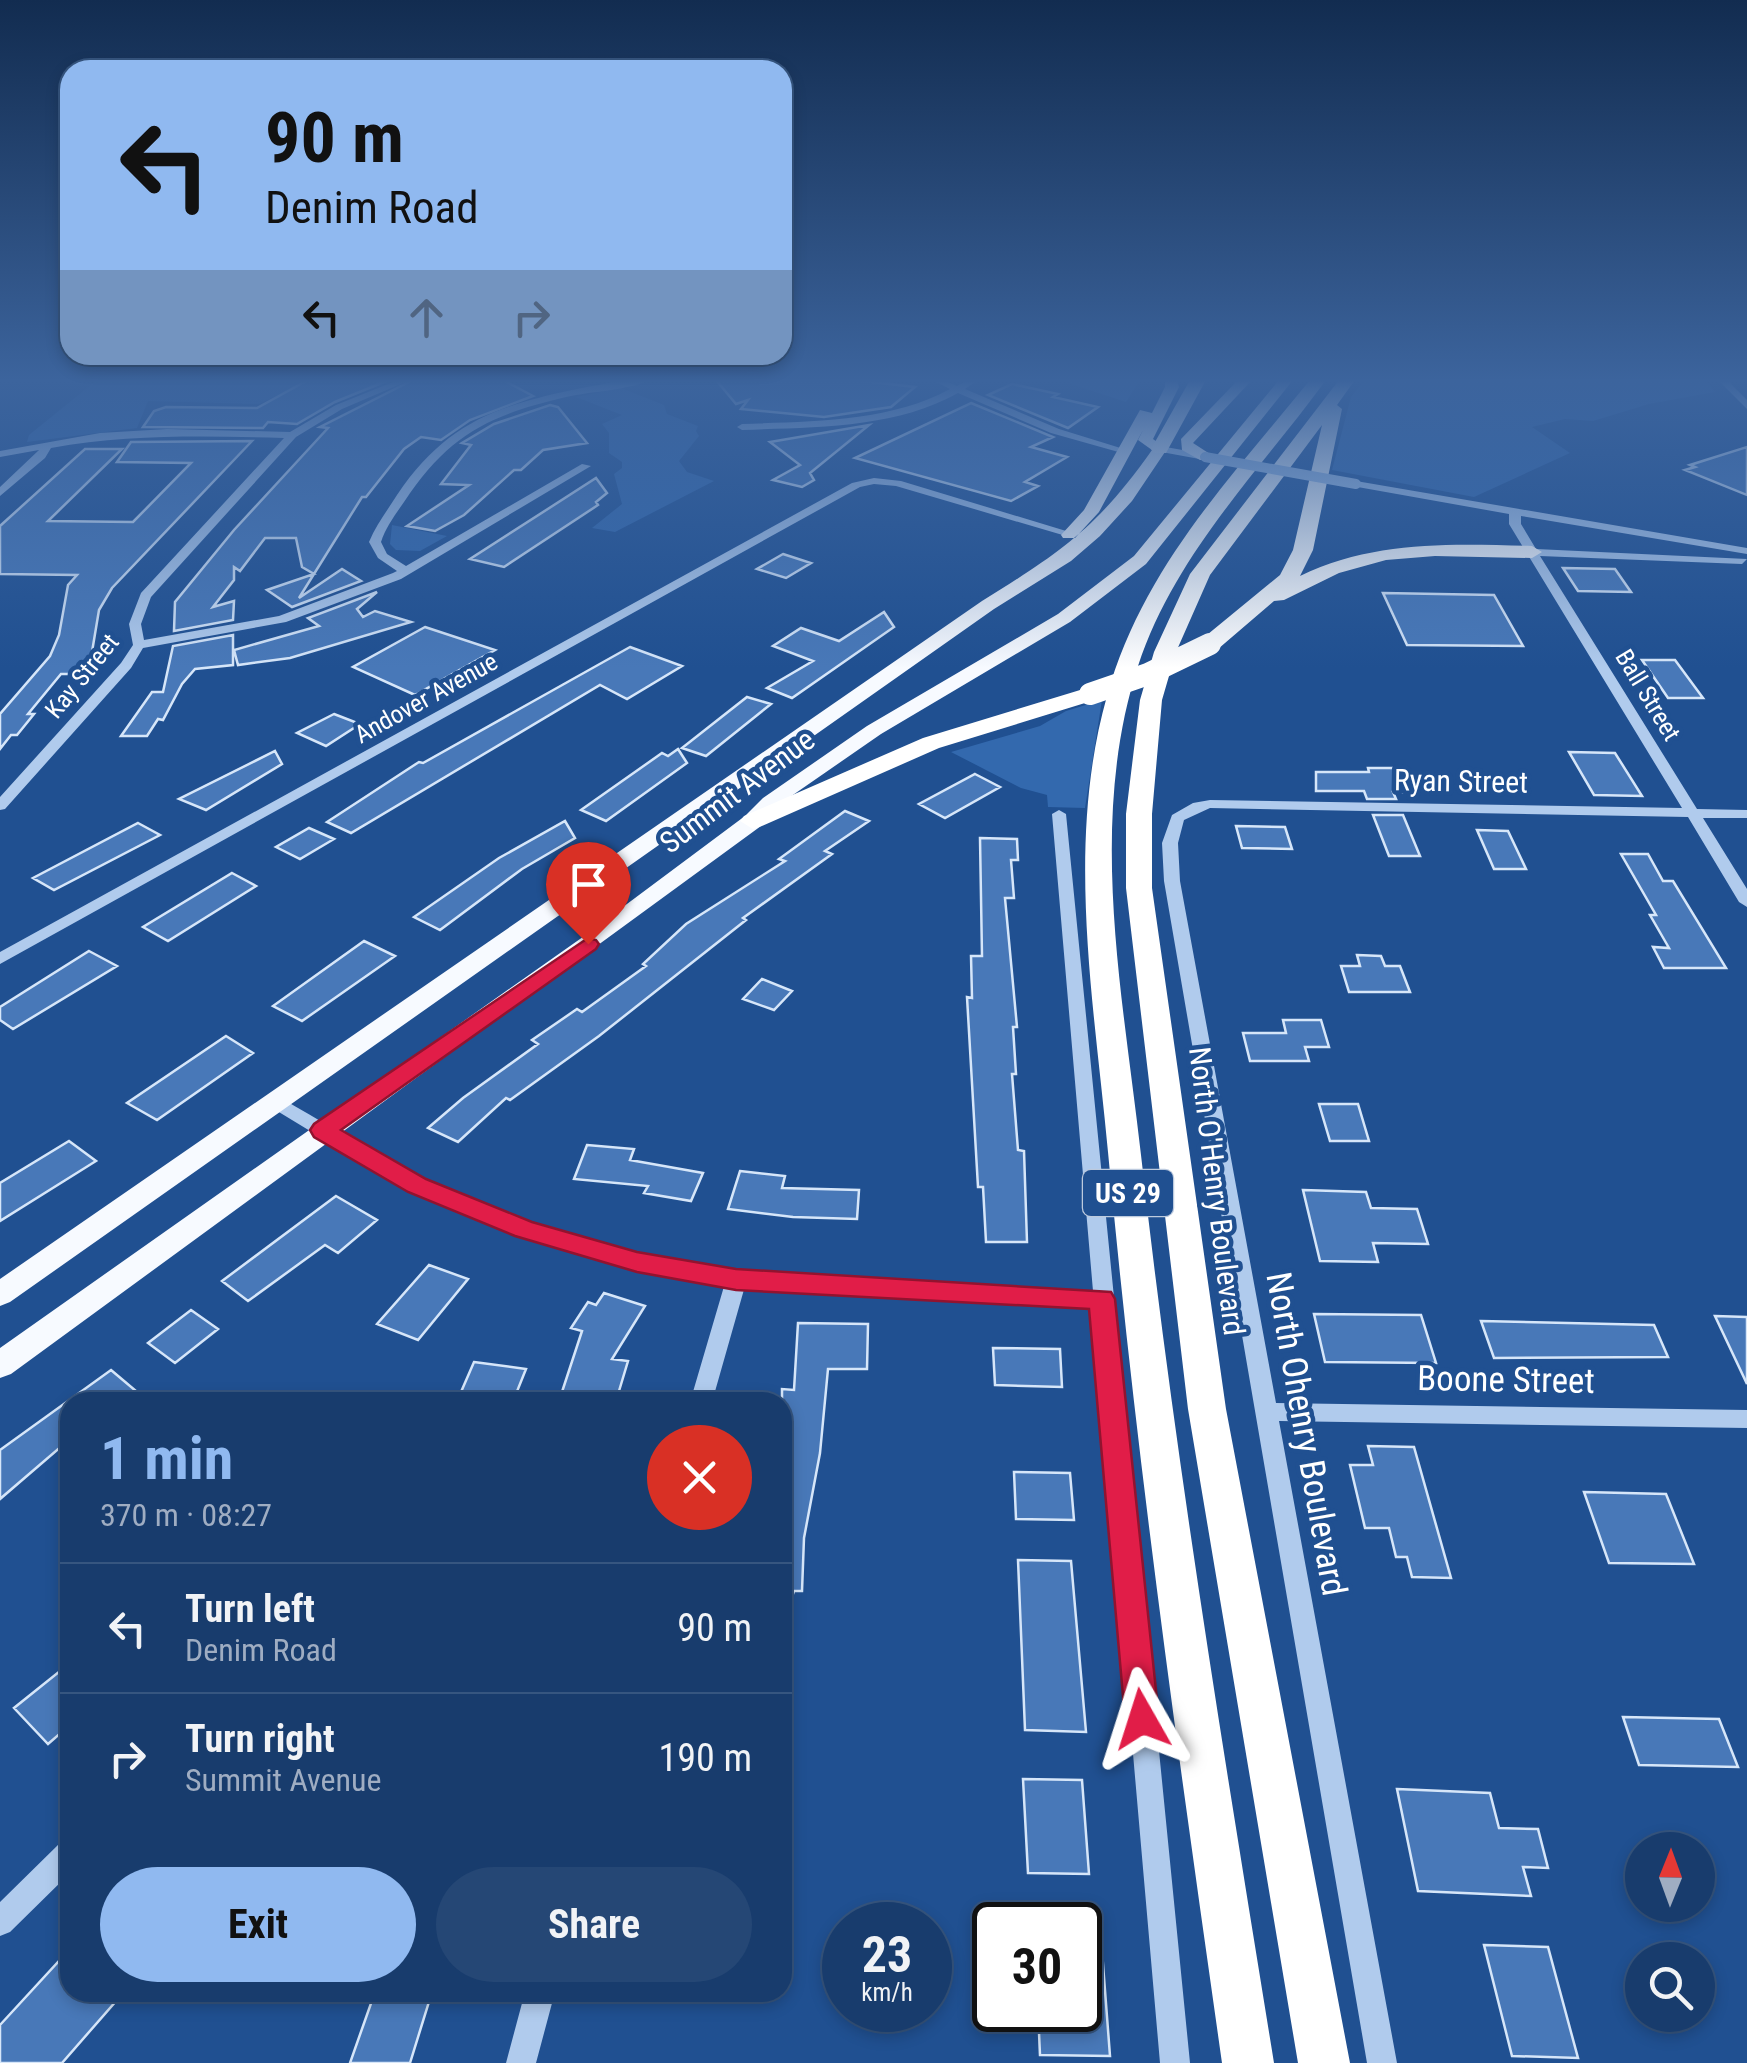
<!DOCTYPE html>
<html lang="en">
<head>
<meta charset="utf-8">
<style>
	body { margin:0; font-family:"Roboto Condensed",sans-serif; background:#254775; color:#f1f3f6; height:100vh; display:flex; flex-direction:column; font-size:38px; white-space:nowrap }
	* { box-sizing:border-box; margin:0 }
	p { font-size:32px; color:#9fadc2 }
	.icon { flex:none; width:55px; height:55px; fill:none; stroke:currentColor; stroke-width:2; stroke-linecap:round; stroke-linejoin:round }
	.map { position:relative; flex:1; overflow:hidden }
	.sheet { position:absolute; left:60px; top:1392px; width:732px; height:610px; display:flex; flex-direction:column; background:#183c6d; border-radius:30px; box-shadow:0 5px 15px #0003,0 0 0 2px #365680 }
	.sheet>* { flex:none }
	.hud { position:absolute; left:60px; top:60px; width:732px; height:305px; border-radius:30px; box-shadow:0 5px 15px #0003,0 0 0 2px #365680; background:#90b9f0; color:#111; overflow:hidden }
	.needle { width:65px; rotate:1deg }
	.tools { position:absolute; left:1625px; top:1832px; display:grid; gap:20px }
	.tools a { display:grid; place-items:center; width:90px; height:90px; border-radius:50%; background:#183c6d; box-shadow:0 5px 15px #0003,0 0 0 2px #365680; font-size:50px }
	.speed { position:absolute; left:822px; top:1902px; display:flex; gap:20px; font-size:50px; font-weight:700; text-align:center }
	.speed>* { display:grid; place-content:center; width:130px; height:130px; border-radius:50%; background:#183c6d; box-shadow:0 5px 15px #0003,0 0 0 2px #365680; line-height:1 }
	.speed small { font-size:25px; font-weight:400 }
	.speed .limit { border:5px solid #111; border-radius:15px; background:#fff; color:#111 }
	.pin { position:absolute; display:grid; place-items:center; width:85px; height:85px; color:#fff; margin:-102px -42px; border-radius:50% 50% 50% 0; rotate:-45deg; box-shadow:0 0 10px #0007 }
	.pin .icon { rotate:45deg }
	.me { position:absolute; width:110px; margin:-55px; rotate:354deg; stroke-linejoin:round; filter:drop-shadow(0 0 8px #0008) }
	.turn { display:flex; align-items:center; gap:35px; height:210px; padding:0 40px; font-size:45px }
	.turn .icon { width:130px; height:130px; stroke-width:2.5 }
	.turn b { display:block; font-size:70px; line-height:85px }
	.lanes { display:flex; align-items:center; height:95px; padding:0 40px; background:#0003; justify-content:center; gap:50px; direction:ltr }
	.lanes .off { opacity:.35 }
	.round { display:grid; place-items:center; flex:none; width:105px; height:105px; border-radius:52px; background:#254775 }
	.summary { display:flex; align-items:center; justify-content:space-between; height:170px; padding:0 40px }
	h1 { font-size:60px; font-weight:700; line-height:75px; color:#90b9f0 }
	.action { display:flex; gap:20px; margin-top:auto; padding:20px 40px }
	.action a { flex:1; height:115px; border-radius:60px; background:#90b9f0; color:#111; font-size:40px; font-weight:700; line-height:115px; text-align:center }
	.action a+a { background:#254775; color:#f1f3f6 }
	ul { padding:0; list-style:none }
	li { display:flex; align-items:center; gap:30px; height:130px; padding:0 40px; border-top:2px solid #365680 }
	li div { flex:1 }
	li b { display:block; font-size:38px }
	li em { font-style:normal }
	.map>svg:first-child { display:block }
</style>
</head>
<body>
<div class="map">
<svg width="1747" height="2063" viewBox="0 0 1747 2063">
	<rect width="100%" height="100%" fill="#205091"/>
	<path fill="#3369ae" d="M97 380H310L259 404 148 401 137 428 27 442 29 435Z
		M1075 380H1140L1126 402 1068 383Z
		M1364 380H1705L1715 392 1649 404 1593 421 1565 419 1532 427 1570 453 1474 497 1332 470 1351 397Z
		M621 388 664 405 667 414 698 426 696 431 699 436 679 461 687 472 714 481 615 532 592 528 622 504 614 474 622 468V462L609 453V433L602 424 622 415 576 397Z
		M392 525 447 536 420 551 396 550 390 544Z
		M1102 700 1085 808 1048 807 1047 795 1021 788 951 752 1040 726 1066 711Z"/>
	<path fill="#4878b8" stroke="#d6e6f9" stroke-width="2.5" d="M308 380H389L335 402 297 424 268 422 263 428 143 427 154 411 166 407 257 408Z
		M413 380H503L533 396 470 420 441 440 421 437 404 449 366 497H362L299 598 342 569 361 581 292 607 267 590 314 574 302 567 296 538H265L240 571 234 567V580L213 607 234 601 233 620 174 631 175 602 234 530 328 428 320 427Z
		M716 380H855L915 387 891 407 824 417 741 409 748 400 736 404Z
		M1012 384 1058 394 1053 397 1098 407 1068 428 988 395Z
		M971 403 1053 437 1031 447 1067 457 1025 482 1038 486 1011 501 855 458Z
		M550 405 558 407 587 443 543 450 521 470H514L464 515 435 531 407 526 469 485 441 484 471 445 462 443 494 424Z
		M869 425 810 473 814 480 802 487 773 480 800 465 770 442Z
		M252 441 112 588 99 610 92 652 75 674H61L28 714H34L17 735H11L0 749V714L50 656 59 635 68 585 77 575 0 574V526L85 449H122L48 521 133 522 191 463 117 462 131 442Z
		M1747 447V495L1685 470 1695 467 1690 465Z
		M596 478 607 493 596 502 598 505 504 567 470 559Z
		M783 554 811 563 786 578 757 569Z
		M1563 568 1615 569 1631 592 1578 591Z
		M377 592 357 609 363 617 375 611 411 622 290 658 238 665 234 650 319 626 308 618Z
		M1383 593 1494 595 1523 646 1407 645Z
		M884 612 894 627 792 698 767 688 813 661 773 646 801 628 839 641Z
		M425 627 495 650 415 695 353 667Z
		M233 635V665L195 669 182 684 163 720 158 719 147 736H121L152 692H163L173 646Z
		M630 647 682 666 627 699 600 685 351 833 327 822 419 762 423 763Z
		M1642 660H1675L1703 698H1668Z
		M747 697 771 704 706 756 682 748Z
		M334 714 360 724 326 746 297 733Z
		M678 749 687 763 606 821 581 810 662 753 668 756Z
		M275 751 282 764 206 810 179 799Z
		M1569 752 1615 753 1642 796 1594 795Z
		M1368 768H1404L1414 792H1393L1396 799H1367L1364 791H1316V772H1369Z
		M975 774 1000 787 945 818 919 804Z
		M845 811 869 821 825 851 832 854 743 918 746 920 599 1036 510 1100 506 1098 458 1142 428 1128 463 1098 538 1044 532 1040 577 1009 582 1012 646 966 643 964 686 924 785 861 779 859Z
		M1373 815H1403L1420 856H1389Z
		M565 821 575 838 522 869 440 930 414 917 499 858Z
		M138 823 160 835 54 890 33 878Z
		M1236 826 1285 827 1292 849 1242 848Z
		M309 828 334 839 300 859 276 847Z
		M1477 830 1508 831 1526 869H1494Z
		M980 838 1017 839 1018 860H1011L1014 898H1005L1017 1027H1013L1016 1074H1012L1018 1150 1024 1151 1027 1242H986L983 1187H978L967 997 972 998 971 956H982Z
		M1621 854H1648L1663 881H1673L1726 968H1664L1653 947 1669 948 1650 915H1656Z
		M232 873 256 886 168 941 143 927Z
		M364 941 395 956 302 1021 273 1006Z
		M89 951 117 966 13 1029 0 1020V1007Z
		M1357 955 1381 956 1385 966H1400L1410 992H1349L1341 966H1360Z
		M762 979 792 991 774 1010 743 999Z
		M1283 1020H1321L1329 1047H1305L1309 1061H1250L1243 1033H1286Z
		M226 1036 253 1053 157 1120 127 1103Z
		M1319 1104H1358L1369 1141H1330Z
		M69 1141 96 1161 0 1221V1183Z
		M587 1145 634 1149 630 1160 703 1173 691 1201 644 1193 648 1186 574 1179Z
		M740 1171 785 1176 782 1188 859 1190 857 1219 793 1217 728 1209Z
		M1303 1190 1366 1192 1371 1208 1417 1209 1428 1244 1373 1243 1378 1262 1320 1261Z
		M336 1196 377 1220 338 1253 325 1245 248 1301 222 1281Z
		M429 1265 468 1279 418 1340 377 1324Z
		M604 1293 645 1306 612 1359 628 1361 616 1401 561 1395 582 1331 571 1328 588 1302 596 1305Z
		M191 1310 218 1329 175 1363 148 1343Z
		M1314 1314 1421 1315 1436 1363 1325 1362Z
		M1715 1316 1747 1317V1384Z
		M1481 1321 1654 1325 1668 1357 1494 1358Z
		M798 1323 868 1324 867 1369H828L820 1453 804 1538 802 1591H794L793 1594 782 1593V1389L794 1390Z
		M993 1348 1060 1349 1062 1387 995 1385Z
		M474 1362 526 1369 514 1399 461 1392Z
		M111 1370 149 1402H70V1439L0 1499V1450Z
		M1368 1446 1414 1447 1451 1578 1412 1577 1407 1557H1396L1389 1528H1365L1350 1465H1373Z
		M1014 1472 1070 1473 1074 1520 1016 1519Z
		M1584 1492 1666 1494 1694 1564 1609 1563Z
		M1018 1560 1071 1561 1086 1732 1025 1730Z
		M70 1663V1725L48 1744 14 1708Z
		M1623 1717 1719 1719 1738 1767 1639 1765Z
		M1023 1779 1082 1780 1089 1874 1028 1873Z
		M1397 1789 1490 1793 1499 1828 1538 1829 1548 1868 1523 1867 1531 1896 1418 1891Z
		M1484 1945 1548 1947 1578 2058 1512 2056Z
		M70 1949V1992H124L62 2063H0V2025Z
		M1080 1951H1102L1110 2056 1040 2055 1038 2010H1080Z
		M375 1992H432L410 2063H350Z"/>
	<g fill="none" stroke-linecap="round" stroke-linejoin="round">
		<path fill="#b0cbed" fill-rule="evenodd" d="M398 380H410L342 409 296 437 151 597 141 624 144 640 279 616 393 573 397 571 378 558 369 542C376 525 387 511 397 495 444 426 492 407 572 390 597 385 623 379 649 380 626 391 592 391 566 397 489 415 448 435 404 502 395 515 386 527 381 542L387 554 406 566 582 464 591 466 401 579 286 622 143 648 131 668 5 809 0 810V797L121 663 133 645 129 624 141 593 284 438C205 436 129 434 51 448L45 458 0 496V487L39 450 0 457V451L100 433 167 429 290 432 336 405Z
			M932 380H943L957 386 968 380H978L965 389 1059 429 1127 450 1122 453 1051 433 958 393C894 429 814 427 742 430L737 427 742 424C811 421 887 423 950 389Z
			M1718 380H1727L1747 400V409Z
			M1160 446 1205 454 1210 457 1205 460 1156 451V447Z
			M874 478 901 481 1076 534 1066 536 896 486 874 484 860 487 0 964V952L852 483Z
			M1356 481 1747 548V554L1521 516V524L1536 549 1747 559 1742 564 1540 556 1697 809 1747 810V818H1703L1747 889V907L1739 902 1688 817 1210 808 1184 820 1178 843 1180 881 1276 1403 1747 1410V1428L1279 1421 1397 2063H1367L1164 881 1162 843 1172 815 1193 803 1210 800 1682 808 1509 524V514L1352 486 1351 484Z
			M1059 810 1066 814 1190 2063H1160L1094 1307 882 1298 745 1286 712 1402H690L725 1283C643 1270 563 1253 486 1223 410 1192 339 1149 269 1106L266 1102 275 1096 281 1098C362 1145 442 1194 531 1224 712 1284 905 1282 1093 1291L1052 814Z
			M70 1839V1873L10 1932 0 1936V1902L60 1843Z
			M525 1992H555L536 2063H506Z"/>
		<path fill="#f7faff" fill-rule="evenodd" d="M1165 380H1177L1179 387 1153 439 1167 449 1132 501 1100 536 1071 561 994 609 10 1302 0 1306V1279L982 601C1061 552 1097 528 1152 450L1138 440 1143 430 1099 512 1075 538H1063L1061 535 1084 510 1140 410 1152 413 1165 387Z
			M1238 380H1252L1193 443 1210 454V460H1200L1182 450 1181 439Z
			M1279 380H1293L1146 564 1070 622 881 734 777 806 761 826 11 1374 0 1378V1348L580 939 745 816 763 798 867 726 1058 614 1134 556Z"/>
		<path fill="#fff" fill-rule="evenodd" d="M1190 380H1206L1166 453H1154L1151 449Z
			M1310 380H1326C1258 473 1175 554 1138 666 1087 823 1123 995 1141 1155 1175 1459 1225 1761 1274 2063H1222C1179 1760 1136 1457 1108 1152 1094 1002 1065 844 1107 696 1142 569 1229 480 1310 380Z
			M1339 380H1355L1337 405 1342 409 1313 550 1300 576C1375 540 1451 544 1532 546L1542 552 1532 558 1435 556 1386 560 1339 573 1284 600 1274 601 1218 649H1202L1199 644 1202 639 1280 575 1293 550 1322 425 1210 575 1176 652 1162 700 1152 814V888L1226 1409 1350 2063H1298L1188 1409 1126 888V814L1140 700 1154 652 1190 574Z
			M1090 687 1098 689 1101 694 1098 699 939 748 762 826 753 829 740 821 744 816 923 738Z"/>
		<path stroke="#b0cbed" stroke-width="10" d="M1205 457 1356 484"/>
		<path stroke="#fff" stroke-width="22" d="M1090 694 1148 674 1210 644"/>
	</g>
	<linearGradient id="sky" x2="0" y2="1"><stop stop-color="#122c50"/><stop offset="0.57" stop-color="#3c649d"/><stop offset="1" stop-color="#3c649d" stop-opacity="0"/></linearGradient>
	<rect width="1747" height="668" fill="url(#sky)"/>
	<path fill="#e11d48" stroke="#92132f" stroke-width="2.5" d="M588 938 596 940 599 944 596 949 341 1130 426 1179 532 1222 637 1252 736 1269 1111 1292 1115 1299 1159 1719 1154 1731 1142 1736 1130 1731 1125 1719 1089 1309 736 1290 637 1272 515 1236 408 1192 314 1137 310 1130 314 1124Z"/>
	<g text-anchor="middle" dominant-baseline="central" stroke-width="9" stroke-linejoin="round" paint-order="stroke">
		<g font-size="25" fill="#fff" stroke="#205091">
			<text transform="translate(82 676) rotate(-51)">Kay Street</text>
			<text transform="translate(1648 695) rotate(59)">Ball Street</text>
			<text transform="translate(426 698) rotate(-29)">Andover Avenue</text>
		</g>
		<rect fill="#205091" stroke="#bccade" stroke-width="2.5" x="1083" y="1170" width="90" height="46" rx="8"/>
		<g font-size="28" font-weight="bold" fill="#fff">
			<text x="1128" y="1193">US 29</text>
		</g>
		<g font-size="30" fill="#fff" stroke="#205091">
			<text transform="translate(1461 781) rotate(1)">Ryan Street</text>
			<text transform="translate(737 791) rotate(-37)">Summit Avenue</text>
			<text transform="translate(1217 1191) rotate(83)">North O'Henry Boulevard</text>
		</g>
		<g font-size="35" fill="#fff" stroke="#205091">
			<text transform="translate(1506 1380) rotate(1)">Boone Street</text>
			<text transform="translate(1306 1434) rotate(80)">North Ohenry Boulevard</text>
		</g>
	</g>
</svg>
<div class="tools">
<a><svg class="needle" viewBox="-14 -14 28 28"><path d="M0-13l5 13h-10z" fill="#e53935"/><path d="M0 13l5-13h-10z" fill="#9fadc2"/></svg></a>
<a><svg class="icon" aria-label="search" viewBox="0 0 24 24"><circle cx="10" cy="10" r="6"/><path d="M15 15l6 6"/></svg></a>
</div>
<div class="speed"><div>23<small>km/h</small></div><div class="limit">30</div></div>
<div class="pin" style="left:588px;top:944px;background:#d93025"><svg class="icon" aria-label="arrive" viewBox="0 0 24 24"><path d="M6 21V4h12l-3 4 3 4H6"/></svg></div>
<svg class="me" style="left:1142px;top:1719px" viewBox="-20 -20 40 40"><path d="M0-17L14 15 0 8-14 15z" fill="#e11d48" stroke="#fff" stroke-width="4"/></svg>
<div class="hud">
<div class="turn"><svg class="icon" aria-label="left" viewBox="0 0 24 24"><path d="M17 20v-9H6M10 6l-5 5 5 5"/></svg><div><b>90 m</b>Denim Road</div></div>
<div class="lanes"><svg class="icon" aria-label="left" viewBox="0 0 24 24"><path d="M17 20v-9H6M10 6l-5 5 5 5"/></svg><svg class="icon off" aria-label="ahead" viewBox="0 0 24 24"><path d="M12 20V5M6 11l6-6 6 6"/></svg><svg class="icon off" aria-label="right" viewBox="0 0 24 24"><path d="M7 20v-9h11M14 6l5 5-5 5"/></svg></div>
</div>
<section class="sheet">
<div class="summary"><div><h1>1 min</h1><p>370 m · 08:27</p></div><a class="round" style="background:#d93025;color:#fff"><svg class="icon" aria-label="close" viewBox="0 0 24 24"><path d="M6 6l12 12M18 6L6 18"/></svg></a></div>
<ul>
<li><svg class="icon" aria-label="left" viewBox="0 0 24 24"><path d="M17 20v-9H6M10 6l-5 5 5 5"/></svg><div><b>Turn left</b><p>Denim Road</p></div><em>90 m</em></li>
<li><svg class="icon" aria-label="right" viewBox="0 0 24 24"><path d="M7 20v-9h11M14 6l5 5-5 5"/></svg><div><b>Turn right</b><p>Summit Avenue</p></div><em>190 m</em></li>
</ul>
<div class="action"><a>Exit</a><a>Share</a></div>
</section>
</div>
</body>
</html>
